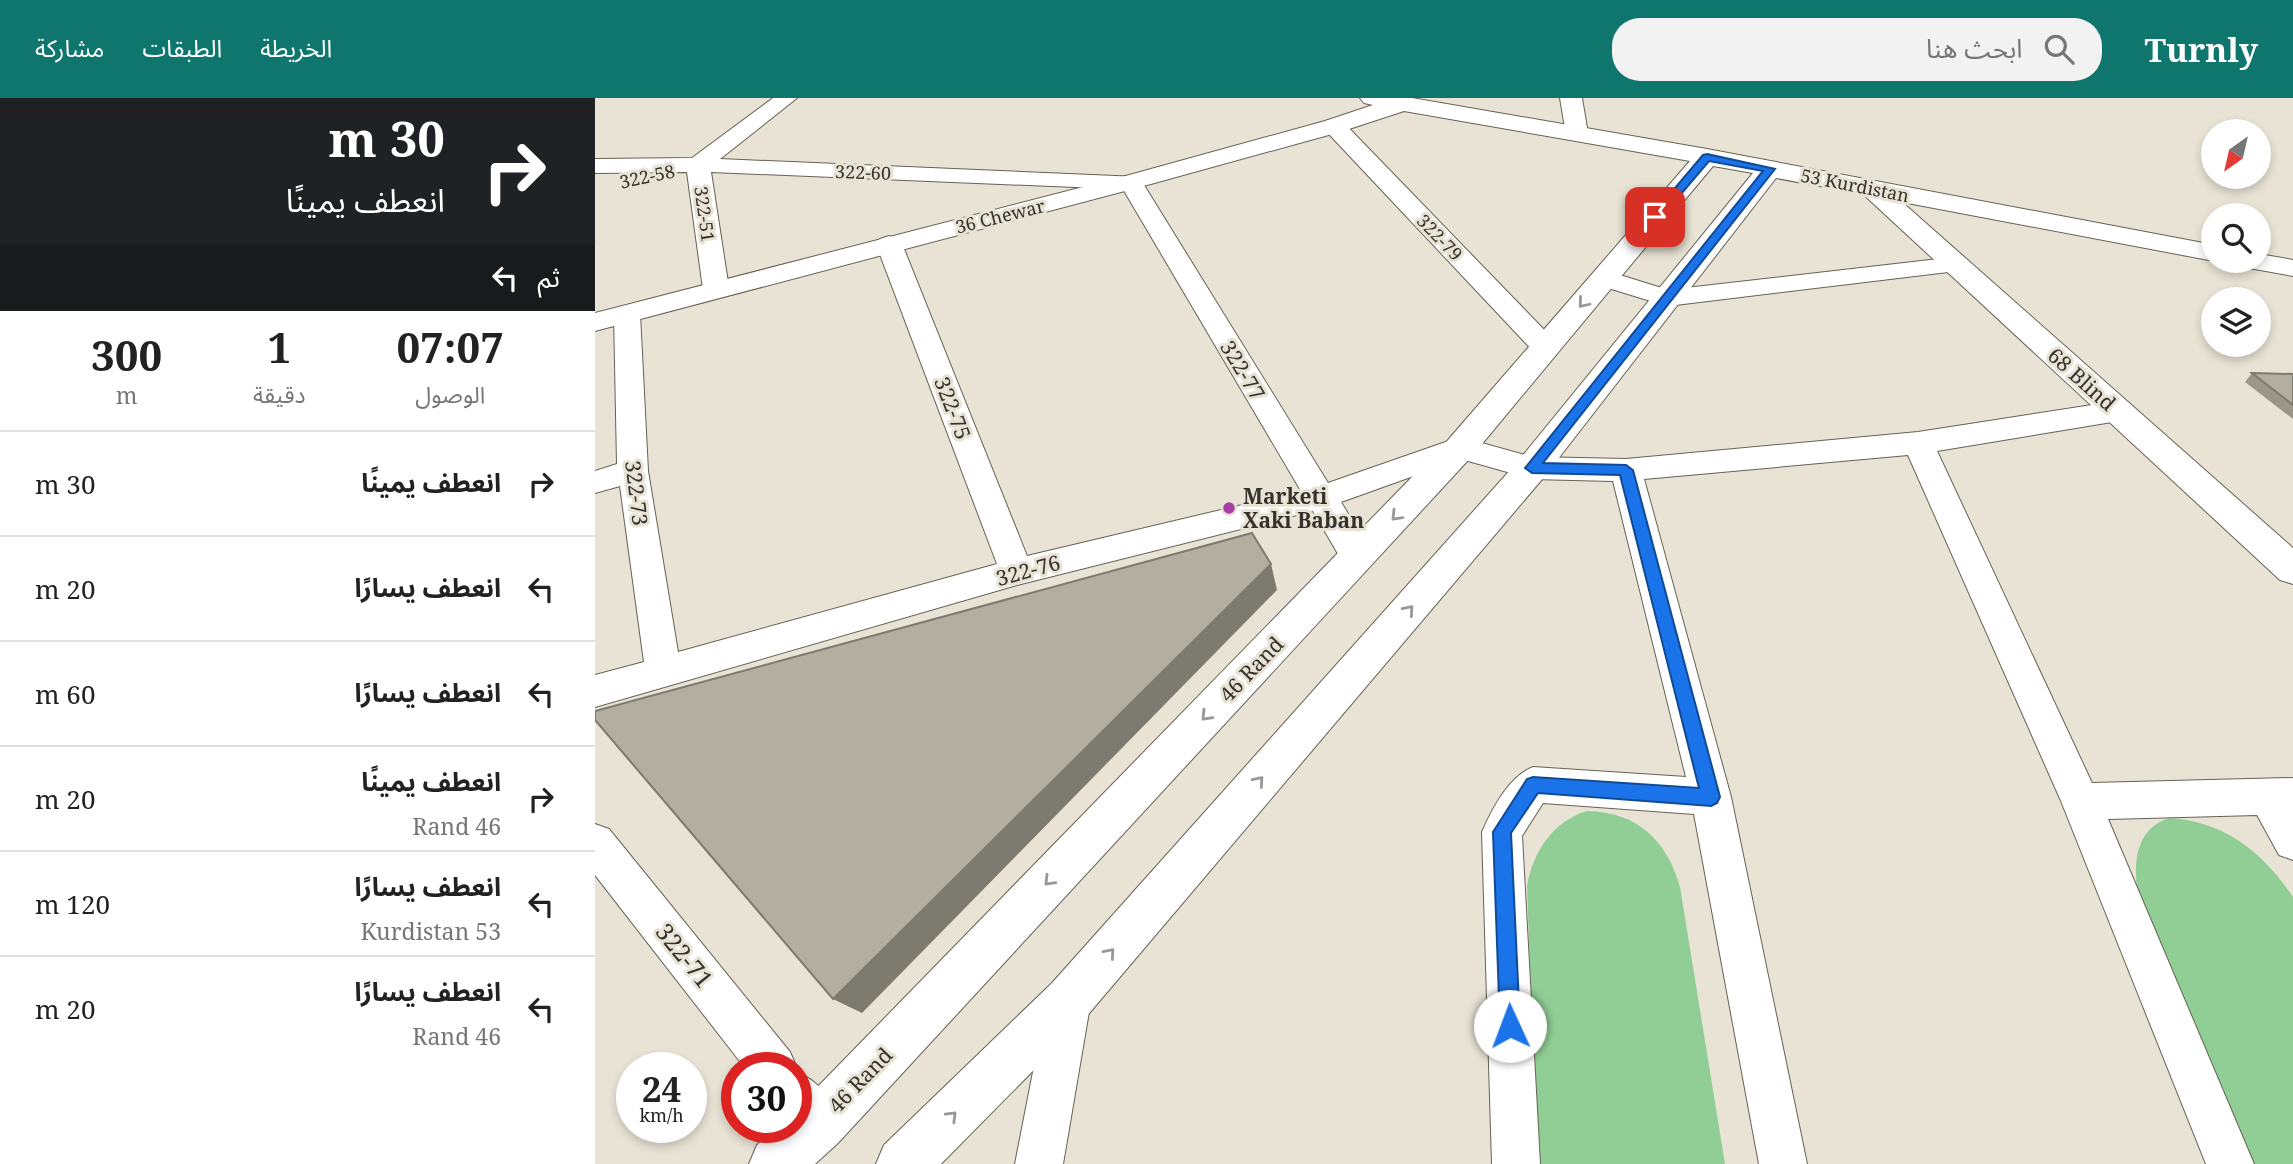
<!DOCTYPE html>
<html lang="ar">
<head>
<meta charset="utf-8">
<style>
	body { margin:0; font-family:"Noto Serif","Noto Sans Arabic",serif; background:#f2f2f2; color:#222; direction:rtl; height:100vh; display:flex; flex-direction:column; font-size:26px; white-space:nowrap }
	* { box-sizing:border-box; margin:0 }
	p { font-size:23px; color:#767676 }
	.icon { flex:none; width:38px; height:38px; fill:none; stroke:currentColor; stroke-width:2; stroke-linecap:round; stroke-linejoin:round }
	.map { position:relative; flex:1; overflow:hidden; direction:ltr }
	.details { display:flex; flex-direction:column; background:#fff; width:595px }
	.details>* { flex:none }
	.guide { background:#202124; color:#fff; overflow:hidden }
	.needle { width:46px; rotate:214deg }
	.fabs { position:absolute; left:1606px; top:21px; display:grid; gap:14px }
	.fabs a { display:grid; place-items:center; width:70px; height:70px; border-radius:50%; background:#fff; box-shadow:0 4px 10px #0003; font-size:35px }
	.speed { position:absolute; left:21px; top:954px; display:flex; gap:14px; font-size:35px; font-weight:700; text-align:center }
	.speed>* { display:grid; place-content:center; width:91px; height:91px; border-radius:50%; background:#fff; box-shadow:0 4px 10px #0003; line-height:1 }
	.speed small { font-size:18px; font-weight:400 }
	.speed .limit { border:10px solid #d22; background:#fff; color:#111 }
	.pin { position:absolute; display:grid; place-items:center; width:60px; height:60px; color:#fff; margin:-30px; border-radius:14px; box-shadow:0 4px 10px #0006 }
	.me { position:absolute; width:77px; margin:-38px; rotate:358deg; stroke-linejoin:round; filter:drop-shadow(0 0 5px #0008) }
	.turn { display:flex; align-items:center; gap:24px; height:147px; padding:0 35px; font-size:32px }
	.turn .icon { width:91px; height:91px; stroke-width:2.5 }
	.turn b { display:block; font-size:49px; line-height:60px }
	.then { display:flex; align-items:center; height:66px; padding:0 35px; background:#0003; gap:14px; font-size:26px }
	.eta { display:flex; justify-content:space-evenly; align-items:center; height:119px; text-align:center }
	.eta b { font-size:42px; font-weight:700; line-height:49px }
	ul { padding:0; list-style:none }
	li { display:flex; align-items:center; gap:21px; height:105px; padding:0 35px; border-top:2px solid #e0e0e0 }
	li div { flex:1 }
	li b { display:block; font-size:26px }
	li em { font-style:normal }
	header { display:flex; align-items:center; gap:42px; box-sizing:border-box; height:98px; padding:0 35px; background:#0f766e; color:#fff }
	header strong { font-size:33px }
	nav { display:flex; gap:38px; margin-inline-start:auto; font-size:24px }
	.search { width:490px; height:63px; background:#f2f2f2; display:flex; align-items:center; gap:18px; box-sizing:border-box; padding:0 24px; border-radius:28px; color:#767676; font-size:26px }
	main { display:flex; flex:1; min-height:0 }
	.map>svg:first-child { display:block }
</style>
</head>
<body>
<header>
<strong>Turnly</strong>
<div class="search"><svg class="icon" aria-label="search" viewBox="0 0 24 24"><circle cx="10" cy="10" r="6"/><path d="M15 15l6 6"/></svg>ابحث هنا</div>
<nav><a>الخريطة</a><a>الطبقات</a><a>مشاركة</a></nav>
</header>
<main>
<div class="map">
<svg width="1698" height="1066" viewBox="0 0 1698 1066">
	<rect width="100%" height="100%" fill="#e8e3d4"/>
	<path fill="#90ce95" d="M992 713C1042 714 1072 742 1085 789L1130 1066H942L932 788C938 754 958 723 992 713Z
		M1574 720C1629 723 1669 755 1698 799V1066H1654L1543 796C1538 766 1540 731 1574 720Z"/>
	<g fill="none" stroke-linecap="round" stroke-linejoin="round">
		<defs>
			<path id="street" d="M178 0H202L125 61 544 79 733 385 865 339 937 359 1031 361 1323 334 1523 303 1533 306 1538 313 1533 320 1523 323 1342 353 1497 685 1698 680V762L1684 757 1662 717 1513 721 1659 1066H1611L1466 703 1313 357 1049 381 1136 699 1212 1066H1164L1099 716 948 705 927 738 945 1066H897L887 734C897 711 914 678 938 669L1091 679 1018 383 937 381 866 361 746 404 779 459 774 468 762 472 750 468 718 413 422 487 0 609V577L49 564 25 388 0 395V373L22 366 19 216 23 210 32 208 41 210 45 216 53 373 83 554 402 466 281 146 285 141 294 138 303 141 307 146 432 458 706 393 528 91 116 74 134 191 130 197 121 199 112 197 108 191 92 74 0 75V61L97 60Z
				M965 0H987L993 36 990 41H974L971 36Z
				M739 21 747 23 960 243 964 249 960 255 950 258 940 255 731 33 728 28 731 23Z
				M1361 159 1370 162 1374 167 1370 172 1072 208 1000 186 996 180 1000 174 1009 172 1073 192Z
				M0 726 14 731 195 954 202 970 201 972V970H150L0 777Z
				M474 880 490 886 496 902 468 1066H420L452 902 458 886Z
				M201 974C225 983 238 1003 248 1026L241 1043 224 1050 207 1043 196 1029H201Z"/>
			<path id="secondary" d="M765 0H817L1112 51 1619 147V163H1621H1619L1307 104 1698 450V486L1685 482 1268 96 1181 80 949 379 491 919 346 1066H281L289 1047 457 885 925 361 1158 75 1118 68 877 358 243 1045 220 1066H154L162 1047 182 1029H201V1011L853 342 1095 63 809 13 748 33 545 89 0 233V215L527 79 730 23 778 7 769 5Z
				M1664 156 1698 162V178L1648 169 1644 163H1664Z"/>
		</defs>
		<use href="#street" stroke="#666254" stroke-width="2"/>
		<use href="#secondary" stroke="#666254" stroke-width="2"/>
		<use href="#street" fill="#fff" fill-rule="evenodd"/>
		<use href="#secondary" fill="#fff" fill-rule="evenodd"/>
	</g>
	<path fill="#9a968a" d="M1657 275 1698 276V321L1650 284Z"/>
	<path fill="#7d7a70" d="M676 466 682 492 267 915 238 901Z"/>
	<path fill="#b3aea0" stroke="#7d7a70" stroke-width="2" d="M1657 275 1698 276V307Z
		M657 435 676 466 238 901 0 622V613Z"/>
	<defs><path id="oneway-chevron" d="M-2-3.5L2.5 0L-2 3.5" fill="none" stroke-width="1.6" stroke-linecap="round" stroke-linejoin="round" transform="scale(1.75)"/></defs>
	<g stroke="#9a9896">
		<use href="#oneway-chevron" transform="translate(988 205) rotate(130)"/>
		<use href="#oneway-chevron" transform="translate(801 418) rotate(134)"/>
		<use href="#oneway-chevron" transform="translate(814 512) rotate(-49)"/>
		<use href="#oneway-chevron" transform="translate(611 618) rotate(134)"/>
		<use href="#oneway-chevron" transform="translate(664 683) rotate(-49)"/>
		<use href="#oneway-chevron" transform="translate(454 783) rotate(134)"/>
		<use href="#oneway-chevron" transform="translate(515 855) rotate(-49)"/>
		<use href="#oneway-chevron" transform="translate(357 1018) rotate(-45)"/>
	</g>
	<path fill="#1a73e8" stroke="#114b97" stroke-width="2" d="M1112 56 1180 71 948 365 1031 367 1038 372 1125 699 1122 705 1116 708 943 695 916 735 925 928 922 935 915 938 908 935 905 928 898 734 932 681 938 679 1104 690 1025 377 937 375 930 370 1168 73 1114 63 1064 122H1057V117L1108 57Z"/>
	<circle fill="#a840a3" stroke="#e8e3d4" stroke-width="2.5" cx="634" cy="410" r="7"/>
	<g text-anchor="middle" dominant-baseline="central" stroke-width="6" stroke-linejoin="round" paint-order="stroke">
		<g font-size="18" fill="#34322c" stroke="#e8e3d4">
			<text transform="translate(268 74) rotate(2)">322-60</text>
			<text transform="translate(52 78) rotate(-12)">322-58</text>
			<text transform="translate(1260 87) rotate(11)">53 Kurdistan</text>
			<text transform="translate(110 116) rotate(82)">322-51</text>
			<text transform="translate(405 118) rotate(-14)">36 Chewar</text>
			<text transform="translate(845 139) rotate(46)">322-79</text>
		</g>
		<g font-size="21" fill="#34322c" stroke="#e8e3d4">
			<text transform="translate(648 272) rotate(59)">322-77</text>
			<text transform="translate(1487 281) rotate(42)">68 Blind</text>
			<text transform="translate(358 310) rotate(69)">322-75</text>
			<text transform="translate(42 395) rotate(83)">322-73</text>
			<text transform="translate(433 472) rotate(-15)">322-76</text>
			<text transform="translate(656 571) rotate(-46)">46 Rand</text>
			<text transform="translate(265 982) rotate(-46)">46 Rand</text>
		</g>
		<g font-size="21" font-weight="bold" fill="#34322c" stroke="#e8e3d4" text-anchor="start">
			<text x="648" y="398">Marketi<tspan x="648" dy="24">Xaki Baban</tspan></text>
		</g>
		<g font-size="24" fill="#34322c" stroke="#e8e3d4">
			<text transform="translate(90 857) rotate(51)">322-71</text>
		</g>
	</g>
</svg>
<div class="fabs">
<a><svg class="needle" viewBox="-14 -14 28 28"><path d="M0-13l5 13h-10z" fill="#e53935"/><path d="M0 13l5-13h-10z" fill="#767676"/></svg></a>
<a><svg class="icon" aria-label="search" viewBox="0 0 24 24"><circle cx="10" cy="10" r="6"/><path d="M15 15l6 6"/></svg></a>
<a><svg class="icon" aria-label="layers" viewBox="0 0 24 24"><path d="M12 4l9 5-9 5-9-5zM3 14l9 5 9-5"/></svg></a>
</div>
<div class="speed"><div>24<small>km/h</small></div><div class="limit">30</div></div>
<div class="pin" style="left:1060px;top:119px;background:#d93025"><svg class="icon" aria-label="arrive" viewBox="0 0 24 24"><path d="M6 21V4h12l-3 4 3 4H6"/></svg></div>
<svg class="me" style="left:915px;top:928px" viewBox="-20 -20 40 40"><circle r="19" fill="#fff"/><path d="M0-13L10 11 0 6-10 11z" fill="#1a73e8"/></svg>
</div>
<section class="details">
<div class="guide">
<div class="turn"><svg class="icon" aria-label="right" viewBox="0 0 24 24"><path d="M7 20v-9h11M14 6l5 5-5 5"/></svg><div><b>30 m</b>انعطف يمينًا</div></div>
<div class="then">ثم<svg class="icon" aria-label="left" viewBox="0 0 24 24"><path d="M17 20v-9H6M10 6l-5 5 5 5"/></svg></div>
</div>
<div class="eta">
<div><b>07:07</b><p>الوصول</p></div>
<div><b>1</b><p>دقيقة</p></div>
<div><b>300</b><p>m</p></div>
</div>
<ul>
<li><svg class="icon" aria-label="right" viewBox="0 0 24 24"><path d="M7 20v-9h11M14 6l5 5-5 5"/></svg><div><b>انعطف يمينًا</b></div><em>30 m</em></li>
<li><svg class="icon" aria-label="left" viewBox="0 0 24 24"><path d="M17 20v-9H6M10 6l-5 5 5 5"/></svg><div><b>انعطف يسارًا</b></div><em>20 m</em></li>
<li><svg class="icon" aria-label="left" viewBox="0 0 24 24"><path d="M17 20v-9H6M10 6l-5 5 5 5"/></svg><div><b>انعطف يسارًا</b></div><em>60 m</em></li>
<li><svg class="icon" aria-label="right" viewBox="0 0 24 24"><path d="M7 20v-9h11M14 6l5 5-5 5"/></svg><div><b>انعطف يمينًا</b><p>46 Rand</p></div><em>20 m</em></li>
<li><svg class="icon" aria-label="left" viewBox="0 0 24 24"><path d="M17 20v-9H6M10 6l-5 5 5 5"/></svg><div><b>انعطف يسارًا</b><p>53 Kurdistan</p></div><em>120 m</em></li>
<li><svg class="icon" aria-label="left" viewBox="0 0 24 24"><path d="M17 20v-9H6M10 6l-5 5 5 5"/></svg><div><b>انعطف يسارًا</b><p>46 Rand</p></div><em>20 m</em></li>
</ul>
</section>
</main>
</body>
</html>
